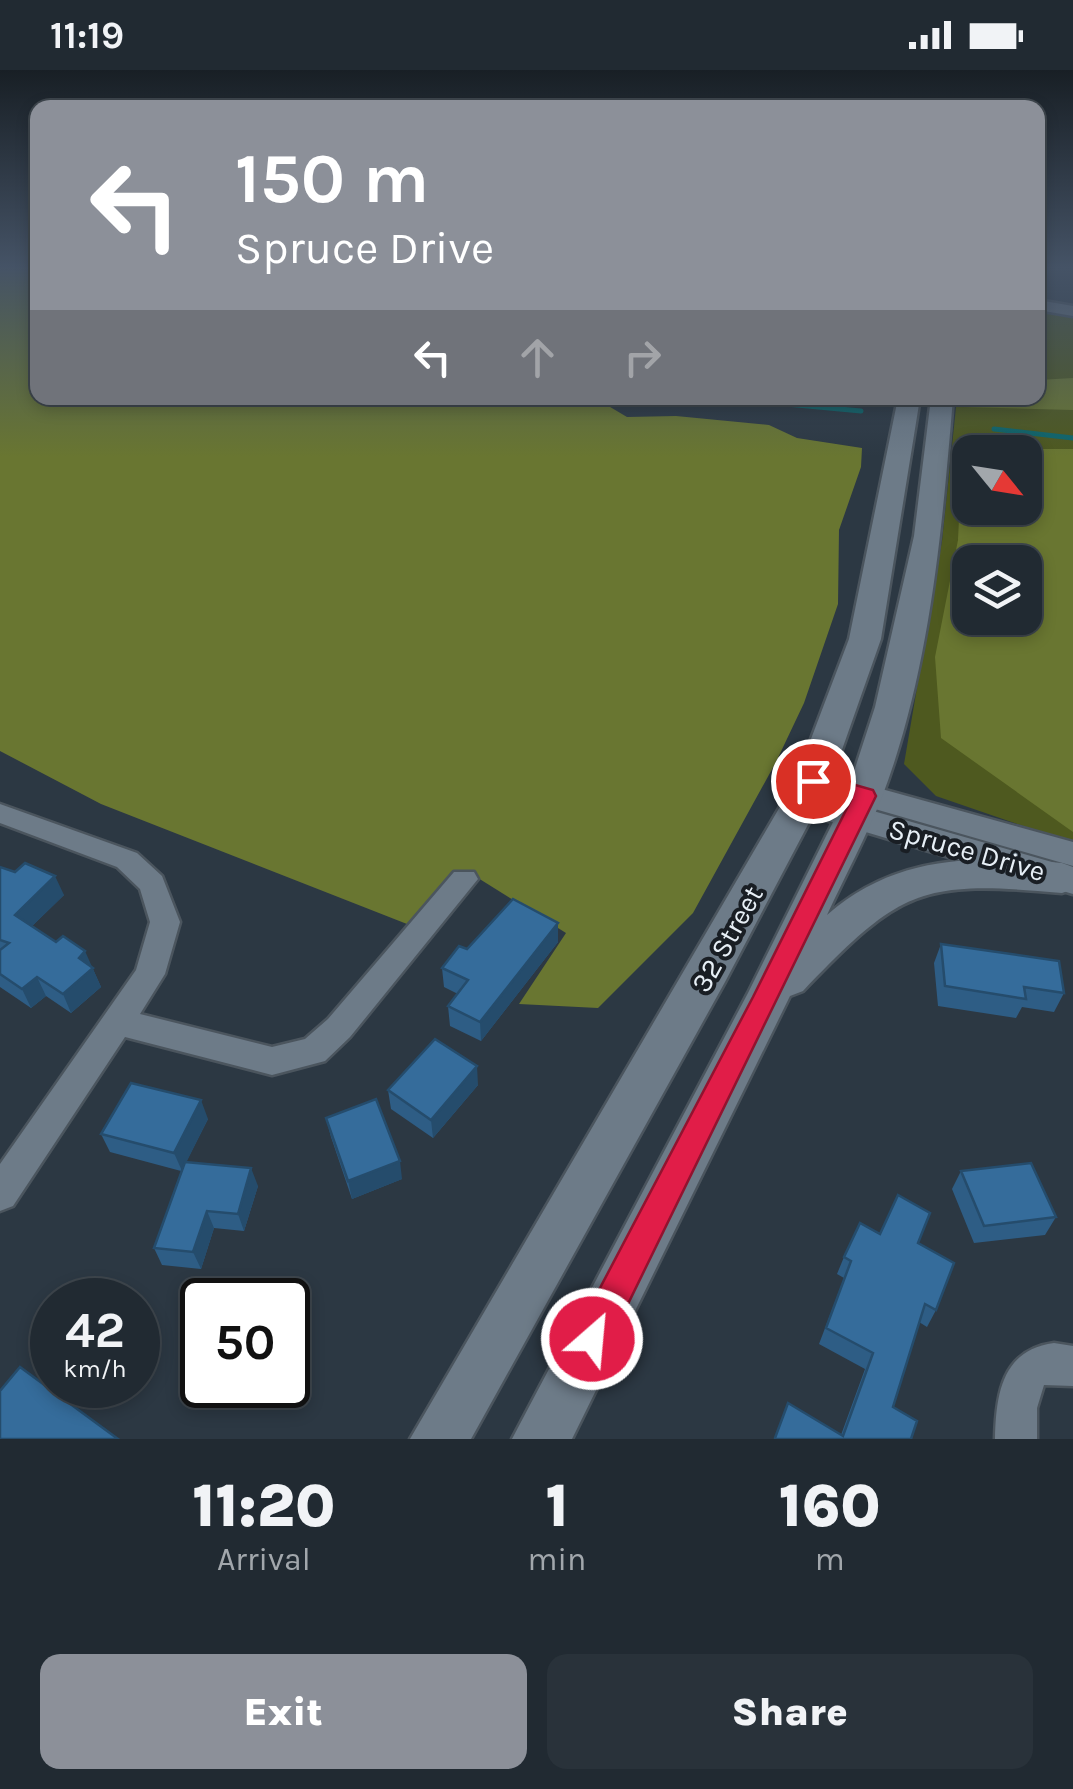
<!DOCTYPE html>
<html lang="en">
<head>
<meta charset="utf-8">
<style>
	body { margin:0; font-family:Karla,sans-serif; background:#29323a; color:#f1f3f6; height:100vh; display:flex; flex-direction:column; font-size:38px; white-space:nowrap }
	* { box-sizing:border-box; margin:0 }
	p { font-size:32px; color:#a2a7ac }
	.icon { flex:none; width:55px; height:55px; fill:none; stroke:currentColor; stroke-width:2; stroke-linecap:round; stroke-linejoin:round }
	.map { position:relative; height:1369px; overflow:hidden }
	.sheet { display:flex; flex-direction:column; background:#212a32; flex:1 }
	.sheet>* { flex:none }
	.top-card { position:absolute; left:30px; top:30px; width:1015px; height:305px; border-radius:20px; box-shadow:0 5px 15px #0003,0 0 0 2px #3e464d; background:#8c9099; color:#fff; overflow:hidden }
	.needle { width:65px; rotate:120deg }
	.buttons { position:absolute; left:952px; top:365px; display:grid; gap:20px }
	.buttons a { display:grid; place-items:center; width:90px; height:90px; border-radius:20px; background:#212a32; box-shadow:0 5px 15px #0003,0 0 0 2px #3e464d; font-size:50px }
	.speed { position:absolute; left:30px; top:1208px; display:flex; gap:20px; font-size:50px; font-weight:700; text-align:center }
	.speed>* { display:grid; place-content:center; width:130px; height:130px; border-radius:50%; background:#212a32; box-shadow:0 5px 15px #0003,0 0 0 2px #3e464d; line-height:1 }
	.speed small { font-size:25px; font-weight:400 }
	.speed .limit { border:5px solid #111; border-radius:15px; background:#fff; color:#111 }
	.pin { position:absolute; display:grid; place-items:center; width:85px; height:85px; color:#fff; margin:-42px; border:5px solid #fff; border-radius:50%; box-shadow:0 2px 10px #0007 }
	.me { position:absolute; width:110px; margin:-55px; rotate:27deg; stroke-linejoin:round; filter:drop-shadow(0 0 8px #0008) }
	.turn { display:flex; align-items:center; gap:35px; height:210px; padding:0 40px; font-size:45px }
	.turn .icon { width:130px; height:130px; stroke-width:2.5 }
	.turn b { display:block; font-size:70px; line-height:85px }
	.lanes { display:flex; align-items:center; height:95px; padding:0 40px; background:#0003; justify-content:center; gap:50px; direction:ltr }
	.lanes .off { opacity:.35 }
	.eta { display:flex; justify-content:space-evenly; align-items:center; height:170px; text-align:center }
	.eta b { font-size:60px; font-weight:800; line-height:70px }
	.primary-button { display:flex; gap:20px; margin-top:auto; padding:20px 40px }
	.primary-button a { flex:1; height:115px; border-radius:20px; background:#8c9099; color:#fff; font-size:40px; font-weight:800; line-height:115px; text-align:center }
	.primary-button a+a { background:#29323a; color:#f1f3f6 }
	.status { display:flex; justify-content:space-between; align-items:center; height:70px; padding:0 50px; background:#212a32; direction:ltr }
	.status svg { height:28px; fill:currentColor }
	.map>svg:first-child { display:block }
</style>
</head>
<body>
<div class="status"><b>11:19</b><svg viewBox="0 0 49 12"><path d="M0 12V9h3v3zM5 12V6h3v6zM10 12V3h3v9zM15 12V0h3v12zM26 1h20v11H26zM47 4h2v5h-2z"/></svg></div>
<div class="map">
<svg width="1073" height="1369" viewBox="0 0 1073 1369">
	<rect width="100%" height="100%" fill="#2c3843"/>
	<path fill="#4e591f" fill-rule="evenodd" d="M1038 239 1073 246V773L936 726 904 694 942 471 957 328H1038ZM970 382H1025V438H970ZM970 492H1025V548H970Z"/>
	<path fill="#697631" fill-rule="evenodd" d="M0 196H37L38 328H595L627 347 676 346 769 355 797 368 862 378 861 397 839 460 838 534 804 633 776 692 693 843 598 938 519 934 566 863 470 803 428 852 407 854 101 734 0 681Z
		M1073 308V340L963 337 968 328H1038V310Z
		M1042 379H1073V762L941 668 935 587 958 470 961 406 970 400V438H1025L1022 382ZM1025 492V548H970V492Z"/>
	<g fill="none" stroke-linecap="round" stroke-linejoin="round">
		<path stroke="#0e666b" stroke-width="5" d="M723 328 861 341
			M994 359 1073 368"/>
		<defs>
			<path id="minor" d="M0 734 137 783 162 806 180 852 165 904 140 944 272 977 305 969 328 949 454 802H474L478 809 350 967 325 991 272 1005 125 967 13 1136 0 1141V1094L136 900 150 852 140 819 117 797 0 753Z
				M1054 1273 1073 1276V1316L1044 1315 1037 1338V1369H995C996 1324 1002 1280 1054 1273Z"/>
			<path id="tertiary" d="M1038 230 1073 236V246L1038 240Z
				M813 700 1073 772V796L802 718 798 711 802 704Z
				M803 721 1073 798V824L792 740 787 732 792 724Z"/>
			<path id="secondary" d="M898 328H920L881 569 831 711 725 912 471 1369H410L795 711 849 569Z
				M931 328H953C942 460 930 601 882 727 866 767 845 806 827 845 897 784 975 786 1062 793L1073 797V819L1062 823C920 810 901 819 803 921L790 926 572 1369H512L748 923 846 726 875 637 914 466Z"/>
		</defs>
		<use href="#minor" stroke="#4b555e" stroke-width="5"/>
		<use href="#tertiary" stroke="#4b555e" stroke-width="5"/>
		<use href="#secondary" stroke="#4b555e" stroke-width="5"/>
		<use href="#minor" fill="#6d7b88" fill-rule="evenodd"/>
		<use href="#tertiary" fill="#6d7b88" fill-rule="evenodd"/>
		<use href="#secondary" fill="#6d7b88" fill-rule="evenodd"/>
	</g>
	<path fill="#2e5d85" d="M1038 196 1047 203 1043 217 1038 216Z
		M0 797 64 825 32 856 92 897 101 917 71 943 46 926 31 938 0 917Z
		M558 872 481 971 450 956 448 936 458 924 444 917 442 898 467 879Z
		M941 874 1064 923 1054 942 1022 937 1016 948 938 936 934 893Z
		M478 1015 433 1068 391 1039 388 1020Z
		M326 1048 402 1109 352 1129 331 1067Z
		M208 1049 186 1092 258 1116 244 1161 214 1158 201 1199 162 1195 154 1178 181 1101 110 1082 101 1064Z
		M961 1101 1056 1147 1045 1165 974 1173 952 1119Z
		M880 1164 918 1173 936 1240 927 1257 919 1252 893 1337 911 1369H774L788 1333 841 1365 865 1299 819 1274 844 1208 837 1204 844 1187Z"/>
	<path fill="#254c6c" d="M55 806 64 825 24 864 15 845Z
		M558 853V872L481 971 480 952Z
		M85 881 101 917 71 943 63 924 79 888Z
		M37 907 46 926 31 938 22 919Z
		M477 996 478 1015 433 1068 431 1050Z
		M201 1030 208 1049 182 1101 174 1083Z
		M400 1091 402 1109 352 1129 348 1111Z
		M251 1098 258 1116 244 1161 238 1144Z
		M207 1141 214 1158 201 1199 193 1182Z"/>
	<path fill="#356c9b" stroke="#254c6c" stroke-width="2.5" d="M1038 196H1048L1047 203 1038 201Z
		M25 793 55 806 15 845 56 872 63 866 85 881 79 888 93 898 63 924 37 907 22 919 0 904V880L9 873 0 870V797L15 802Z
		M513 829 558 853 480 952 448 936 468 910 442 898 459 876 467 879Z
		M941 874 1059 891 1064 923 1024 917 1026 929 945 916Z
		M435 969 477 996 431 1050 388 1020Z
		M131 1013 201 1030 174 1083 101 1064Z
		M376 1029 400 1091 348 1111 326 1048Z
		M185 1092 251 1098 238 1144 207 1141 193 1182 154 1178Z
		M1031 1093 1056 1147 984 1156 961 1101Z
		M898 1125 930 1143 918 1173 954 1193 936 1240 925 1234 893 1337 917 1351 911 1369H776L775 1368 788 1333 843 1366 873 1283 826 1258 851 1191 844 1187 860 1153 880 1164Z
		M20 1297 118 1369H0V1321Z"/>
	<linearGradient id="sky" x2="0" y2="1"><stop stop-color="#181f25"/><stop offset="0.51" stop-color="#455366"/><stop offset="1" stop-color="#455366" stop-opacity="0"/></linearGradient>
	<rect width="1073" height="387" fill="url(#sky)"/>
	<path fill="#e11d48" stroke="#92132f" stroke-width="2.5" d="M813 703 873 720 876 726 605 1281 592 1287 580 1281 574 1269 580 1256 753 927 851 730 805 716V705Z"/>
	<g text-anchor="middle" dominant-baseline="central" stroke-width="8" stroke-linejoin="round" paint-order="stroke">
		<g font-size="28" fill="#e7eff6" stroke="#191e24">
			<text transform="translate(967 780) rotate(16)">Spruce Drive</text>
			<text transform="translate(727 869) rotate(-61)">32 Street</text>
		</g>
	</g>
</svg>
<div class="buttons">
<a><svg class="needle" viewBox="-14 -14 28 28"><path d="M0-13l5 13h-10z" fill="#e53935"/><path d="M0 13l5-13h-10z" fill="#a2a7ac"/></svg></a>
<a><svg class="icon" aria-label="layers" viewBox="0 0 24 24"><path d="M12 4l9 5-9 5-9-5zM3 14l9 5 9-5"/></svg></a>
</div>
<div class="speed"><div>42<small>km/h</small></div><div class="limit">50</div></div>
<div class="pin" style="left:813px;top:711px;background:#d93025"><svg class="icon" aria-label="arrive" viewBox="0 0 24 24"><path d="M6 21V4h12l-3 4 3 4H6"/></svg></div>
<svg class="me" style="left:592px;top:1269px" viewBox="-20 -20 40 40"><circle r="17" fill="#e11d48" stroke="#fff" stroke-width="3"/><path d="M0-11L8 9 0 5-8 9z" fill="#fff"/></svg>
<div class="top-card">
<div class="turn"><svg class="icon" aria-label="left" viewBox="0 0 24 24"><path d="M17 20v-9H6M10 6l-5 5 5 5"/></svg><div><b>150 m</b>Spruce Drive</div></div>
<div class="lanes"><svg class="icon" aria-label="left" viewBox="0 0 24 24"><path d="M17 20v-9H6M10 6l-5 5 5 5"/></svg><svg class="icon off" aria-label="ahead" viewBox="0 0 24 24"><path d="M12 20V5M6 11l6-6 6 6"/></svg><svg class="icon off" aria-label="right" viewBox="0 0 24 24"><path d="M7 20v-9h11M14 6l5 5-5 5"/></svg></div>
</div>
</div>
<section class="sheet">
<div class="eta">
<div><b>11:20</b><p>Arrival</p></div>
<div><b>1</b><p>min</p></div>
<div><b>160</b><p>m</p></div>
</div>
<div class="primary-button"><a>Exit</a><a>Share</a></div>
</section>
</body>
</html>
